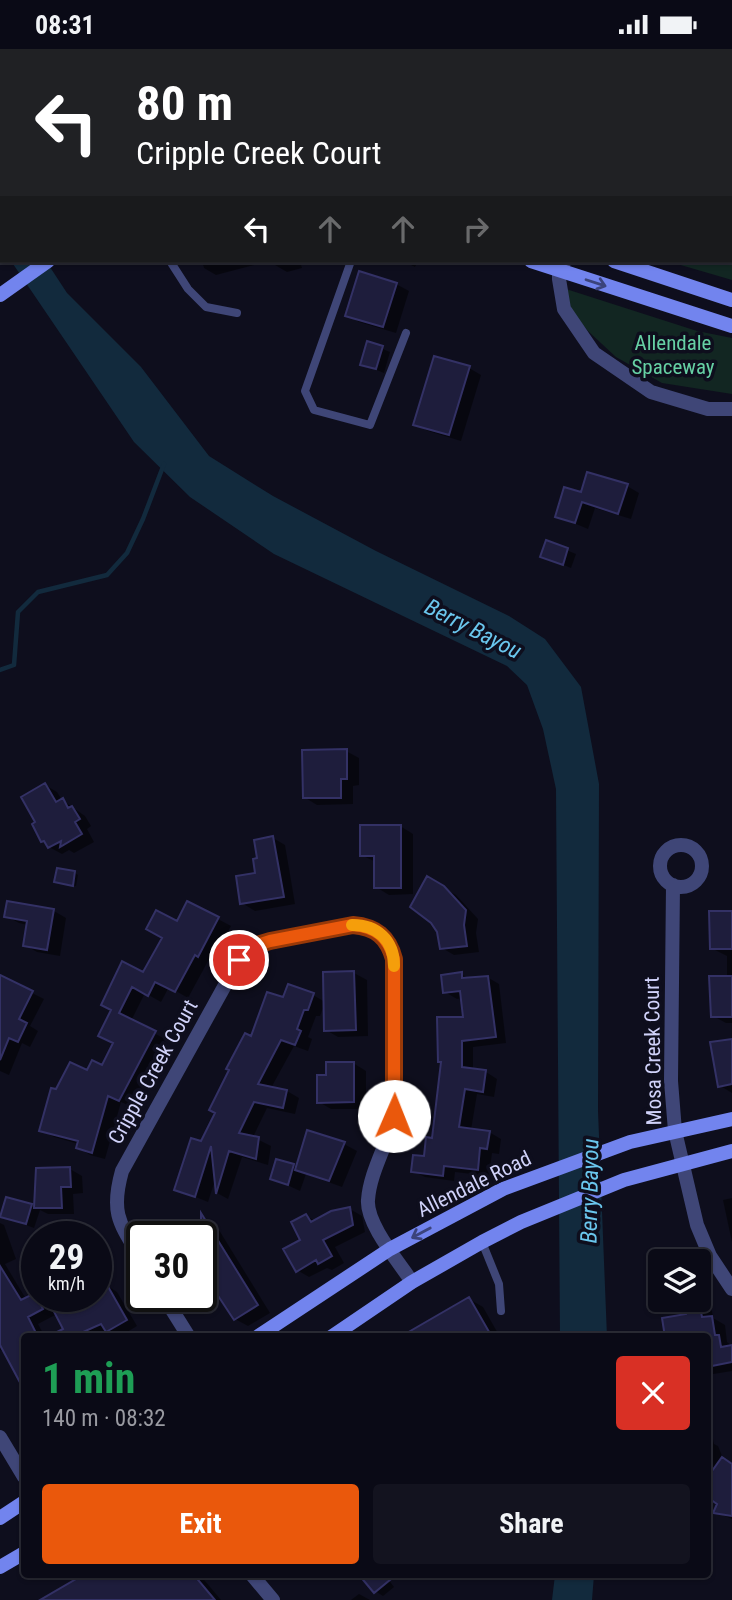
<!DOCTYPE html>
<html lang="en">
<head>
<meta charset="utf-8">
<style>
	body { margin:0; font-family:"Roboto Condensed",sans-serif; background:#13131f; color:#f1f3f6; height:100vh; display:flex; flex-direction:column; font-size:26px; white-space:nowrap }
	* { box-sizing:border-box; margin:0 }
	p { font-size:23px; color:#999aa1 }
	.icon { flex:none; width:38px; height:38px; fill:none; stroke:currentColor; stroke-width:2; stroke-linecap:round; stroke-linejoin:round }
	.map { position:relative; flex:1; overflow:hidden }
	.sheet { position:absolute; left:21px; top:1284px; width:690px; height:245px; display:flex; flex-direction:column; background:#0a0a16; border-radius:7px; box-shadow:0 2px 5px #0004,0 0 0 2px #2a2b35 }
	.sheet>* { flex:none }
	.banner { position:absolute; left:0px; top:0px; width:733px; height:214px; box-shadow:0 2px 5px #0004,0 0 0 2px #2a2b35; background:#202124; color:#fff; overflow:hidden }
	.fabs { position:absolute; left:648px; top:1200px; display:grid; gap:14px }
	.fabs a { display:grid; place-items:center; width:63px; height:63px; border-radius:7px; background:#0a0a16; box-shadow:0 2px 5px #0004,0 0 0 2px #2a2b35; font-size:35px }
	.speed { position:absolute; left:21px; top:1172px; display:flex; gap:14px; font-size:35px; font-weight:700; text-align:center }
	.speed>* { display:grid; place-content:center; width:91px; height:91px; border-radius:50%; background:#0a0a16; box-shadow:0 2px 5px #0004,0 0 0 2px #2a2b35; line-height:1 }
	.speed small { font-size:18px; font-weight:400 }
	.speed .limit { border:4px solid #111; border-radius:10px; background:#fff; color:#111 }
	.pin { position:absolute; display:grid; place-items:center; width:60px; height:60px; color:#fff; margin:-30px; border:4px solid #fff; border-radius:50%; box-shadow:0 2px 7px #0007 }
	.me { position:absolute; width:77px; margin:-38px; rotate:1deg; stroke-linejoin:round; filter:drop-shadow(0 0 5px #0008) }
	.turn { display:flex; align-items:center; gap:24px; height:147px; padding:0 21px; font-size:32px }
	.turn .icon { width:91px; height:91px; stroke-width:2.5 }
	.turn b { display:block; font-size:49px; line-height:60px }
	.lanes { display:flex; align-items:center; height:66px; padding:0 21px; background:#0003; justify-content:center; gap:35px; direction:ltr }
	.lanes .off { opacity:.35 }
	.round { display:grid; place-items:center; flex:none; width:74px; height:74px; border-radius:7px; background:#13131f }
	.overview { display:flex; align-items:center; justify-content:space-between; height:119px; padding:0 21px }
	h1 { font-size:42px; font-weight:700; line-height:52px; color:#1e9e55 }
	.action { display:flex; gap:14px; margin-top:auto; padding:14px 21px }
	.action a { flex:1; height:80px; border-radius:7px; background:#ea580c; color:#fff; font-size:28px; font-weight:700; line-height:80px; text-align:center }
	.action a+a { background:#13131f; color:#f1f3f6 }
	.status { display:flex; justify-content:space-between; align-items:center; height:49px; padding:0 35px; background:#0a0a16; direction:ltr }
	.status svg { height:19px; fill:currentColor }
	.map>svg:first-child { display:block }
</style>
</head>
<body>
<div class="status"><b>08:31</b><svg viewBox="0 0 49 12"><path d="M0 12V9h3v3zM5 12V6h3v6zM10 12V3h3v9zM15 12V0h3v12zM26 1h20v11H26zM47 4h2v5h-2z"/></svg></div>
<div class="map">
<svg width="732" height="1551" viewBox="0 0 732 1551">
	<rect width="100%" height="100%" fill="#0e0e1d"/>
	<path fill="#122622" d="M732 160V231L667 212H732Z
		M566 240 697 282 732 289V345L662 334 616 308 588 282 570 261Z"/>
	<path fill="#122a3d" d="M11 212H46L67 244 141 318 209 407 273 447 376 502 509 567 545 590 581 638 599 735 598 1062 607 1288H560L556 740 543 680 527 636 507 617 274 505 190 448 134 393Z
		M555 1526H594L592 1551H552Z"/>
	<path fill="#0007" d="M118 0H154L116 2Z
		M408 0H438L441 2H407Z
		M202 212H269L216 226 204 219Z
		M274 212H300L302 219 287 223 275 216Z
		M403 212H418L415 218Z
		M396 235 409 242 396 284 359 273 347 266Z
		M368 294 390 303 384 324 362 315Z
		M469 319 481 326 461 392 428 382 415 375Z
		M627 437 639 444 631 470 595 459 588 480 557 467 582 445Z
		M547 493 576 505 571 519 542 507Z
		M346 702 359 709V736L353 737V755L317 756 304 748Z
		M45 736 57 743 62 751 85 767 91 777 87 780 94 793 74 804 69 801 62 805 49 798 38 773Z
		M400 777 413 785V845L389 846 376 838V813L361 806Z
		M273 789 285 796 295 855 255 862 242 854 257 825 259 810Z
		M75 824 78 826 76 837 59 834Z
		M428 830 456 846 478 870 476 884 479 903 454 906 442 899Z
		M8 854 54 862 66 869 60 907 37 903 25 896 28 876 19 874 6 867Z
		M188 854 231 877 211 913 208 912 188 949 169 938 161 953 145 944 131 972 167 991 132 1058 121 1053 105 1110 90 1106 78 1098 79 1095 54 1088 41 1081 57 1043 88 1023 102 1018 114 994 113 961 103 955 144 926Z
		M732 863V974H726L713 967 727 929V907L711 899Z
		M354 924 367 931 368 987 338 988 326 981 325 954 320 967H316L308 988 312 990 308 1002 294 997 271 1039 287 1042 299 1049 295 1065 267 1059 253 1088 271 1097 268 1116 242 1108 228 1150 217 1144 216 1128 208 1153 176 1140 202 1094 252 989 284 950 313 946 325 953Z
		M461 925 470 930 487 928 499 935 506 994 473 998V1021L486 1023 497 1030 494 1048 477 1045 471 1081 489 1083 501 1090 499 1105 492 1104 489 1127 455 1123 454 1132 425 1128 413 1122 425 1109 434 1091 465 970 463 949 457 950 445 943Z
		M0 928 44 950 30 977 38 982 30 998 22 994 9 1026 0 1022Z
		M732 991V1044L719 1036Z
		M353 1014 366 1022V1060H331L319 1053 328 1028Z
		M344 1095 357 1102 342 1138 306 1125 300 1142 272 1129 277 1112 297 1119Z
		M37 1120H70L82 1127 83 1144 73 1145 74 1165H48L40 1161 34 1179 2 1167 7 1150 35 1159Z
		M732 1149V1193L723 1151Z
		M350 1160 362 1167 365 1183 335 1198 344 1214 332 1221 327 1219 309 1228 297 1221 306 1167 316 1172Z
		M0 1174 4 1176 16 1210 5 1215 26 1250 37 1245V1248H71L74 1254 86 1248H96L106 1236 117 1243 137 1277 119 1288 107 1282 94 1288H51L65 1280 57 1265 38 1275 45 1288H24V1338L7 1304 0 1301Z
		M206 1174 219 1181 270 1264 248 1277 235 1270 201 1188H183Z
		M83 1178 96 1185 104 1222 96 1224V1188H42Z
		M469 1250 483 1258 500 1288H403Z
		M699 1254 712 1262 713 1269 725 1276 727 1293 732 1297V1322L707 1326V1288H667Z
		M707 1363 714 1395 718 1397 723 1409 732 1415V1470L716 1463 720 1455 707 1445Z
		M86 1526H200L221 1551H44Z
		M308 1526H322L316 1531Z
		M365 1526H385L394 1538 383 1547 375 1542Z
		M359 1545 370 1551H351Z"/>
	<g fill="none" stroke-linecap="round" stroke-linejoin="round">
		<path stroke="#122a3d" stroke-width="4.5" d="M0 621 14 616 18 563 38 543 107 526 127 504 143 470 164 415"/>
	</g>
	<path fill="#1e1d3c" stroke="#333165" stroke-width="2" d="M359 222 397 234 383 278 345 267Z
		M367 292 383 297 376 320 360 316Z
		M434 307 470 317 449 386 413 376Z
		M587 423 628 435 618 465 582 453 575 474 555 468 564 438 581 443Z
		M546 491 568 499 563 516 540 508Z
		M347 700V730H341V749H303L302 701Z
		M45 734 56 753 63 749 68 759 72 757 80 770 75 773 82 785 60 798 61 792 48 799 44 792 41 793 32 775 35 773 21 748Z
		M360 776H401V839H374V807H360Z
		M273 787 284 848 240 855 236 827 255 824 253 810 257 809 254 791Z
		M57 819 75 822 73 837 54 833Z
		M427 827 444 837 466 861 464 876 467 897 440 900 437 883 431 874 410 858Z
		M7 852 54 860 47 901 23 897 27 872 4 868Z
		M187 852 219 868 198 908 195 906 175 943 155 933 148 947 132 938 119 964 156 982 119 1052 108 1047 92 1104 76 1099 78 1092 39 1082 51 1039 56 1040 70 1013 87 1021 92 1011 102 1016 113 994 98 987 111 961 101 956 122 912 143 923 162 889 146 880 156 861 177 872Z
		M709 862H732V900H710Z
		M354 922 356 981 324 982 323 923Z
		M462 923V929L488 927 496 988 462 992V1018L486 1021 483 1043 465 1040 459 1078 490 1082 487 1100 480 1099 478 1121 444 1117 443 1127 411 1123 413 1106 424 1107 426 1088 432 1089 441 1013H438L437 968H463L460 942 443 944 441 926Z
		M0 926 33 942 19 970 27 974 18 993 9 989 0 1011Z
		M709 927H732V968H711Z
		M288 935 314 944 308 961H304L297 980 301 982 295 996 281 991 258 1035 287 1041 283 1059 254 1053 239 1084 259 1088 256 1110 229 1102 216 1145 211 1097 195 1148 174 1141 191 1089 201 1092 215 1064 209 1061 229 1021 226 1020 245 984 251 987 267 943 283 948Z
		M732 990V1035L718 1038 710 993Z
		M326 1013H354V1053L317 1054V1026H326Z
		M307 1081 345 1093 329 1132 295 1121Z
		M276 1110 294 1115 288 1136 270 1130Z
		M70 1118 71 1138H61L62 1159H34L36 1119Z
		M6 1148 32 1155 26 1175 0 1168Z
		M350 1158 353 1176 323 1191 332 1207 318 1215 316 1211 296 1223 283 1200 300 1191 291 1173 306 1165 311 1173 331 1162Z
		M201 1164 258 1256 234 1271 201 1221V1188H179L201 1175Z
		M0 1217 21 1251 35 1244 43 1260 28 1268 38 1288H24V1341L0 1296Z
		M106 1234 127 1271 106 1283 101 1275 72 1288H47L63 1280 50 1255 63 1248 68 1256 82 1248H96V1240Z
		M469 1248 492 1288H400Z
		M699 1253 702 1268 712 1267 715 1286H719L721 1298 732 1296V1313L707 1318V1288H665L662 1269 686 1265 685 1255Z
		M722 1408 732 1415V1467L713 1464 717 1455 707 1448V1429Z
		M83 1526H194L215 1551H40Z
		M359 1526H396L374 1544Z"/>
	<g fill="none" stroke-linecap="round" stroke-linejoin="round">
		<path stroke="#3f4677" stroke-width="8" d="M32 0V2
			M70 2 72 0
			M365 2 366 0
			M170 212 188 240 206 258 237 264
			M351 212 305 342 314 361 370 376 406 284
			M482 1193 499 1235 501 1262"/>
		<path stroke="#3f4677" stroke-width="14" d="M672 2 673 0
			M565 212 559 222V230L564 260 594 304 651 343 708 360H732
			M660 817a21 21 0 1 1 42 0a21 21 0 1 1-42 0Z
			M673 836 671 1032 675 1082 697 1176 710 1207 732 1240
			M142 1211C120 1175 110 1165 122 1122L239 911 254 897 353 876C376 878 388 888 394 910V1067C388 1095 370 1122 368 1151 366 1175 399 1213 412 1233
			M164 1248 189 1288
			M0 1388 24 1428
			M252 1526 273 1551"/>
		<path stroke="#7284ee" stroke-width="14" d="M193 0 195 2
			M230 0 232 2
			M311 2 312 0
			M531 212 732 277
			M614 212 732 251
			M0 246 48 212
			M257 1288 390 1200 503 1140 630 1093 732 1070
			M331 1288 412 1233 482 1193 521 1173 624 1131 732 1102
			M0 1469 24 1453
			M0 1518 24 1504"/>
	</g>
	<defs><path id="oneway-shaft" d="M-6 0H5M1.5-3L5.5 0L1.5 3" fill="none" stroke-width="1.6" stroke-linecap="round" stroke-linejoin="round" transform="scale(1.75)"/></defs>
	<g stroke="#3b437b">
		<use href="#oneway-shaft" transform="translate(596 234) rotate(18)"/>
		<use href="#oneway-shaft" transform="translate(421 1184) rotate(152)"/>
	</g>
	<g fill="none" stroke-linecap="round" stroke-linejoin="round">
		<defs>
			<path id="route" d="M239 911 254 897 270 892 353 876C376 878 388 888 394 910V1067"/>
		</defs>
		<use href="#route" stroke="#983908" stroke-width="18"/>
		<use href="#route" stroke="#ea580c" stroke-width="12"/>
		<path stroke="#f59e0b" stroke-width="12" d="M352 876C377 876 394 891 394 917"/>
	</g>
	<g text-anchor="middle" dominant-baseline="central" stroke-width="7" stroke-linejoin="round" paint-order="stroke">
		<g font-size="21" fill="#66d0a4" stroke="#0e0e1d">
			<text x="673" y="294">Allendale<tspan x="673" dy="24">Spaceway</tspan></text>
		</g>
		<g font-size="21" fill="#d0d2f9" stroke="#0e0e1d">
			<text transform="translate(653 1002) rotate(-91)">Mosa Creek Court</text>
			<text transform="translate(153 1023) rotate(-61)">Cripple Creek Court</text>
			<text transform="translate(474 1135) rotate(-26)">Allendale Road</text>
		</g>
		<g font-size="23" font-style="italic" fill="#6ac6ed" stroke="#0e0e1d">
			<text transform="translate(473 580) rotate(27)">Berry Bayou</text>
			<text transform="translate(590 1142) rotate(-89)">Berry Bayou</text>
		</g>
	</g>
</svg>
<div class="fabs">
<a><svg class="icon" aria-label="layers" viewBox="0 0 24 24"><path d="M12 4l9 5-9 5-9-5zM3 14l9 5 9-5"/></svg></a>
</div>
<div class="speed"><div>29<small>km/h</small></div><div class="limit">30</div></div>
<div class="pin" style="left:239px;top:911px;background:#d93025"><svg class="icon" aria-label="arrive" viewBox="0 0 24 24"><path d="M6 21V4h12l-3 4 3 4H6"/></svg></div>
<svg class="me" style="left:394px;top:1067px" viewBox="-20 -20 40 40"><circle r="19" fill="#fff"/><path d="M0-13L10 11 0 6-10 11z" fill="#ea580c"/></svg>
<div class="banner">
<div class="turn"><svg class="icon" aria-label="left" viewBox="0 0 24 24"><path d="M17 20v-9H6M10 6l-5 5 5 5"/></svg><div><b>80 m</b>Cripple Creek Court</div></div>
<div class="lanes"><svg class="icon" aria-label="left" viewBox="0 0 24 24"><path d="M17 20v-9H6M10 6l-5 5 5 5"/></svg><svg class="icon off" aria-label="ahead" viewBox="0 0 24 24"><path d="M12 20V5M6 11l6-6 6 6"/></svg><svg class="icon off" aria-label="ahead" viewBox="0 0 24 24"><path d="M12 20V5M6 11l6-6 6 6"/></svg><svg class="icon off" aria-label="right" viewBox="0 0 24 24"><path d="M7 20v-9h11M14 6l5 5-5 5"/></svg></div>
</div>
<section class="sheet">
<div class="overview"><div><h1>1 min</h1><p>140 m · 08:32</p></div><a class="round" style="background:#d93025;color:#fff"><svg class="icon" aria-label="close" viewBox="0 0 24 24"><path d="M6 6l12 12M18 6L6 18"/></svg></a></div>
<div class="action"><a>Exit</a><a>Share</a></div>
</section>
</div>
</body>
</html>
